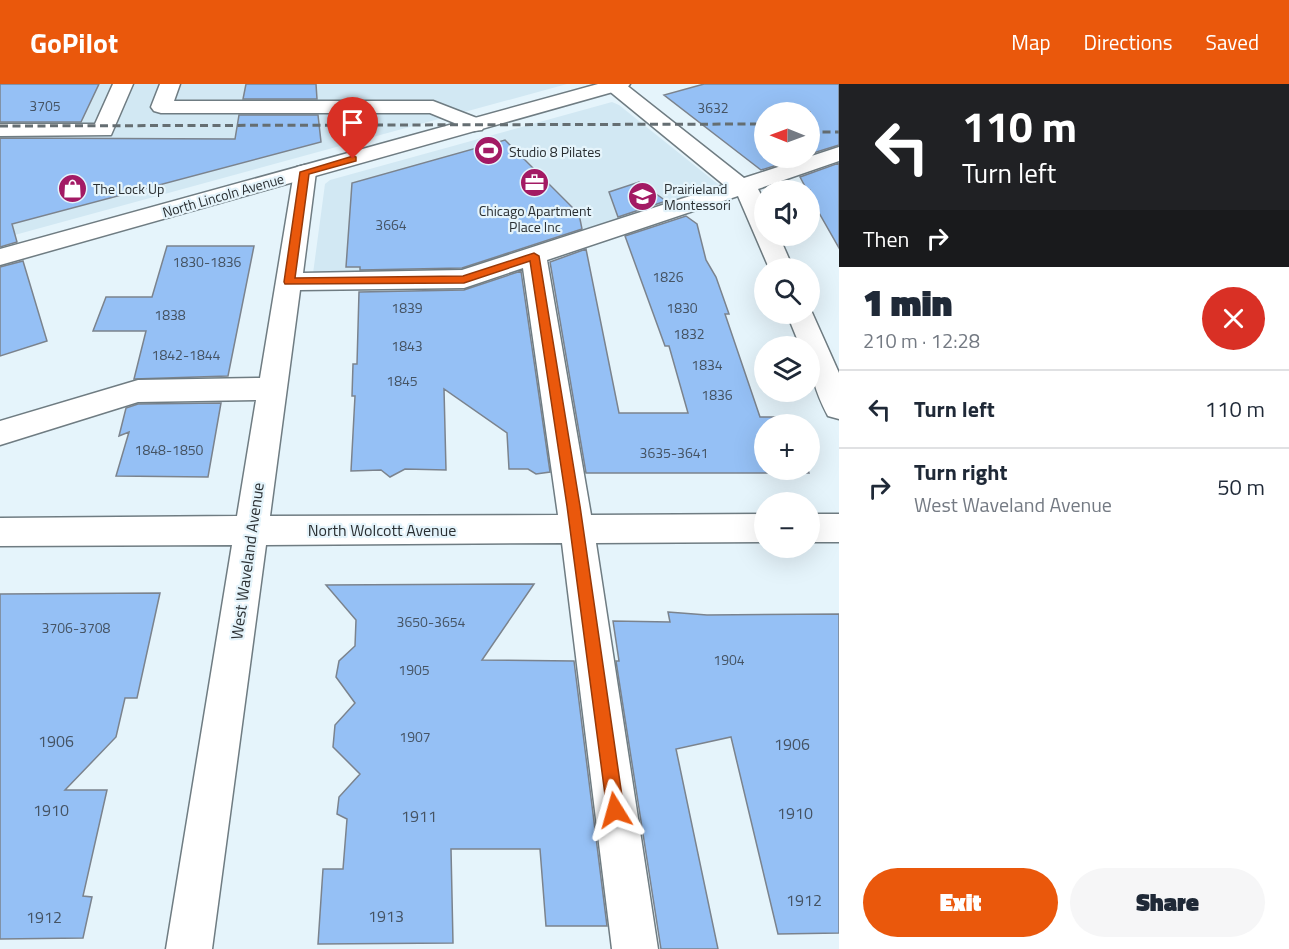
<!DOCTYPE html>
<html lang="en">
<head>
<meta charset="utf-8">
<style>
	body { margin:0; font-family:"Titillium Web",sans-serif; background:#f6f6f7; color:#1f2937; height:100vh; display:flex; flex-direction:column; font-size:22px; white-space:nowrap }
	* { box-sizing:border-box; margin:0 }
	p { font-size:20px; color:#747a83 }
	.icon { flex:none; width:33px; height:33px; fill:none; stroke:currentColor; stroke-width:2; stroke-linecap:round; stroke-linejoin:round }
	.map { position:relative; flex:1; overflow:hidden }
	.sheet { display:flex; flex-direction:column; background:#fff; width:450px }
	.sheet>* { flex:none }
	.top-card { background:#202124; color:#fff; overflow:hidden }
	.needle { width:39px; rotate:271deg }
	.tools { position:absolute; left:754px; top:18px; display:grid; gap:12px }
	.tools a { display:grid; place-items:center; width:66px; height:66px; border-radius:50%; background:#fff; box-shadow:0 6px 24px #0002; font-size:30px }
	.pin { position:absolute; display:grid; place-items:center; width:51px; height:51px; color:#fff; margin:-62px -26px; border-radius:50% 50% 50% 0; rotate:-45deg; box-shadow:0 0 6px #0007 }
	.pin .icon { rotate:45deg }
	.me { position:absolute; width:66px; margin:-33px; rotate:352deg; stroke-linejoin:round; filter:drop-shadow(0 0 4px #0008) }
	.turn { display:flex; align-items:center; gap:21px; height:126px; padding:0 24px; font-size:27px }
	.turn .icon { width:78px; height:78px; stroke-width:2.5 }
	.turn b { display:block; font-size:42px; line-height:51px }
	.then { display:flex; align-items:center; height:57px; padding:0 24px; background:#0003; gap:12px; font-size:22px }
	.round { display:grid; place-items:center; flex:none; width:63px; height:63px; border-radius:32px; background:#f6f6f7 }
	.headline { display:flex; align-items:center; justify-content:space-between; height:102px; padding:0 24px }
	h1 { font-size:36px; font-weight:800; line-height:45px }
	.action { display:flex; gap:12px; margin-top:auto; padding:12px 24px }
	.action a { flex:1; height:69px; border-radius:36px; background:#ea580c; color:#fff; font-size:24px; font-weight:800; line-height:69px; text-align:center }
	.action a+a { background:#f6f6f7; color:#1f2937 }
	ul { padding:0; list-style:none }
	li { display:flex; align-items:center; gap:18px; height:78px; padding:0 24px; border-top:2px solid #e0e1e3 }
	li div { flex:1 }
	li b { display:block; font-size:22px }
	li em { font-style:normal }
	header { display:flex; align-items:center; gap:36px; box-sizing:border-box; height:84px; padding:0 30px; background:#ea580c; color:#fff }
	header strong { font-size:28px }
	nav { display:flex; gap:33px; margin-inline-start:auto; font-size:21px }
	main { display:flex; flex:1; min-height:0 }
	.map>svg:first-child { display:block }
</style>
</head>
<body>
<header>
<strong>GoPilot</strong>
<nav><a>Map</a><a>Directions</a><a>Saved</a></nav>
</header>
<main>
<div class="map">
<svg width="839" height="865" viewBox="0 0 839 865">
	<rect width="100%" height="100%" fill="#e5f4fb"/>
	<path fill="#d2e8f3" d="M0 0H567L0 155Z
		M612 18 619 21 719 101 724 109 464 195 312 197 325 100 330 96Z"/>
	<path fill="#95c0f5" stroke="#7b838d" stroke-width="1.5" d="M0 0H99L81 38H0Z
		M246 0H316L317 15H243Z
		M704 0H839V61L810 70V28H765V74H800L761 86 664 11Z
		M239 31H318L321 58 12 140 17 158 0 163V54L235 55Z
		M505 56 579 130 582 145 462 184 360 186V183H346L352 99Z
		M839 79V164L810 113V106H807L800 93Z
		M639 98 666 117 618 133 609 108Z
		M686 132 697 140 706 176 716 193 729 230H725L760 333H788L791 340H765V386H808L809 389H586L550 178 586 165 619 329H688L669 262H665L625 152Z
		M167 162H254L228 292 134 295 146 247H93L106 213H152Z
		M23 177 47 257 0 272V183Z
		M521 187 550 388 536 390 528 385H509L507 349 444 305 446 386 405 385 390 393 381 386 351 387 355 312H352L353 280H357L359 208 464 206Z
		M221 319 208 393 116 392 129 348 119 352 126 324 138 320Z
		M534 500 482 576 574 577 607 842H546L540 765H451L453 859 318 860 323 785H343L347 735 337 730 339 713 360 690 333 663 335 641 355 619 336 593 339 577 355 562 356 536 326 501Z
		M160 509 137 614H125L116 653 65 706H107L83 812 92 813 83 854 0 855V510Z
		M668 528 707 531 839 530V849L778 850 731 653 676 665 718 865H661L616 577H619L613 537 670 538Z"/>
	<g fill="none" stroke-linecap="round" stroke-linejoin="round">
		<defs>
			<path id="minor" d="M113 0H133L111 51 0 52V40H95Z
				M160 0H180L174 17H433L482 36 485 41 482 46 474 47 430 29H161L154 27 151 23Z
				M606 0H625L744 94 839 63V77L758 105 765 118V152H779L793 184H769L738 112 547 176 591 431 765 430V458L596 459 658 865H612L562 459 266 461 212 865H166L232 461 0 462V434L237 432 256 316 138 318 0 361V337L138 296 260 294 294 88 297 83 305 81 313 83 316 88 303 189 462 186 724 101 608 6 605 2ZM523 184 558 431 270 432 300 206 464 204Z
				M810 224 839 289V335L828 332C815 307 810 290 810 262H800L787 230H810Z
				M810 430H839V458H810Z"/>
			<path id="major" d="M598 0H630L627 4 0 181V165Z"/>
		</defs>
		<use href="#minor" stroke="#6f7c82" stroke-width="3"/>
		<use href="#major" stroke="#6f7c82" stroke-width="3"/>
		<use href="#minor" fill="#fff" fill-rule="evenodd"/>
		<use href="#major" fill="#fff" fill-rule="evenodd"/>
		<path stroke="#656e72" stroke-width="3" stroke-dasharray="8 4.5" stroke-linecap="butt" d="M0 42 765 40
			M810 48H839"/>
	</g>
	<path fill="#ea580c" stroke="#983908" stroke-width="1.5" d="M353 72 356 73V77L309 90 295 194 463 192 534 169 539 172 580 422 624 726 622 732 615 735 609 732 607 726 567 422 530 177 464 199 285 200 284 198 300 88Z"/>
	<defs>
		<symbol id="stadium-disc" viewBox="-11 -11 22 22"><circle r="9.5" fill="#a31a64" stroke="#e5f4fb"/><path d="M0-5a6.5 5 0 1 0 0 10a6.5 5 0 1 0 0-10ZM-3.5-1.8h7v3.6h-7Z" fill="#fff"/></symbol>
		<symbol id="office-disc" viewBox="-11 -11 22 22"><circle r="9.5" fill="#a31a64" stroke="#e5f4fb"/><path d="M-6-3h4V-5.5h4V-3h4V5H-6ZM-1-4.5V-3h2v-1.5ZM-6 0V1H6V0Z" fill="#fff"/></symbol>
		<symbol id="shop-disc" viewBox="-11 -11 22 22"><circle r="9.5" fill="#a31a64" stroke="#e5f4fb"/><path d="M-5-2.5h2.3a2.7 3.5 0 0 1 5.4 0H5L5.5 6h-11ZM-1.5-2.5h3a1.5 2.3 0 0 0-3 0Z" fill="#fff"/></symbol>
		<symbol id="school-disc" viewBox="-11 -11 22 22"><circle r="9.5" fill="#a31a64" stroke="#e5f4fb"/><path d="M0-5L7-2L0 1L-7-2ZM-4 1L0 2.5L4 1V4Q0 6-4 4Z" fill="#fff"/></symbol>
	</defs>
	<g fill-rule="evenodd">
		<use href="#stadium-disc" x="472" y="50" width="33" height="33"/>
		<use href="#office-disc" x="518" y="82" width="33" height="33"/>
		<use href="#shop-disc" x="56" y="88" width="33" height="33"/>
		<use href="#school-disc" x="626" y="96" width="33" height="33"/>
	</g>
	<g text-anchor="middle" dominant-baseline="central" stroke-width="4.5" stroke-linejoin="round" paint-order="stroke">
		<g font-size="14" fill="#455363">
			<text x="45" y="21">3705</text>
			<text x="713" y="23">3632</text>
			<text x="391" y="140">3664</text>
			<text x="207" y="177">1830-1836</text>
			<text x="668" y="192">1826</text>
			<text x="407" y="223">1839</text>
			<text x="682" y="223">1830</text>
			<text x="170" y="230">1838</text>
			<text x="689" y="249">1832</text>
			<text x="407" y="261">1843</text>
			<text x="186" y="270">1842-1844</text>
			<text x="707" y="280">1834</text>
			<text x="402" y="296">1845</text>
			<text x="717" y="310">1836</text>
			<text x="169" y="365">1848-1850</text>
			<text x="674" y="368">3635-3641</text>
			<text x="431" y="537">3650-3654</text>
			<text x="76" y="543">3706-3708</text>
			<text x="729" y="575">1904</text>
			<text x="414" y="585">1905</text>
			<text x="415" y="652">1907</text>
		</g>
		<g font-size="14" fill="#2a2f32" stroke="#e5f4fb" text-anchor="start">
			<text x="509" y="67">Studio 8 Pilates</text>
			<text x="93" y="104">The Lock Up</text>
			<text x="664" y="104">Prairieland<tspan x="664" dy="16">Montessori</tspan></text>
			<text x="535" y="126" text-anchor="middle">Chicago Apartment<tspan x="535" dy="16">Place Inc</tspan></text>
		</g>
		<g font-size="14" fill="#2a2f32" stroke="#e5f4fb">
			<text transform="translate(223 111) rotate(-16)">North Lincoln Avenue</text>
		</g>
		<g font-size="16" fill="#2a2f32" stroke="#e5f4fb">
			<text x="382" y="446">North Wolcott Avenue</text>
			<text transform="translate(247 477) rotate(-82)">West Waveland Avenue</text>
		</g>
		<g font-size="16" fill="#455363">
			<text x="56" y="657">1906</text>
			<text x="792" y="660">1906</text>
			<text x="51" y="726">1910</text>
			<text x="795" y="729">1910</text>
			<text x="419" y="732">1911</text>
			<text x="804" y="816">1912</text>
			<text x="386" y="832">1913</text>
			<text x="44" y="833">1912</text>
		</g>
	</g>
</svg>
<div class="tools">
<a><svg class="needle" viewBox="-14 -14 28 28"><path d="M0-13l5 13h-10z" fill="#e53935"/><path d="M0 13l5-13h-10z" fill="#747a83"/></svg></a>
<a><svg class="icon" aria-label="sound" viewBox="0 0 24 24"><path d="M4 9h4l5-4v14l-5-4H4zM17 9q2 3 0 6"/></svg></a>
<a><svg class="icon" aria-label="search" viewBox="0 0 24 24"><circle cx="10" cy="10" r="6"/><path d="M15 15l6 6"/></svg></a>
<a><svg class="icon" aria-label="layers" viewBox="0 0 24 24"><path d="M12 4l9 5-9 5-9-5zM3 14l9 5 9-5"/></svg></a>
<a>+</a>
<a>−</a>
</div>
<div class="pin" style="left:353px;top:75px;background:#d93025"><svg class="icon" aria-label="arrive" viewBox="0 0 24 24"><path d="M6 21V4h12l-3 4 3 4H6"/></svg></div>
<svg class="me" style="left:615px;top:726px" viewBox="-20 -20 40 40"><path d="M0-17L14 15 0 8-14 15z" fill="#ea580c" stroke="#fff" stroke-width="4"/></svg>
</div>
<section class="sheet">
<div class="top-card">
<div class="turn"><svg class="icon" aria-label="left" viewBox="0 0 24 24"><path d="M17 20v-9H6M10 6l-5 5 5 5"/></svg><div><b>110 m</b>Turn left</div></div>
<div class="then">Then<svg class="icon" aria-label="right" viewBox="0 0 24 24"><path d="M7 20v-9h11M14 6l5 5-5 5"/></svg></div>
</div>
<div class="headline"><div><h1>1 min</h1><p>210 m · 12:28</p></div><a class="round" style="background:#d93025;color:#fff"><svg class="icon" aria-label="close" viewBox="0 0 24 24"><path d="M6 6l12 12M18 6L6 18"/></svg></a></div>
<ul>
<li><svg class="icon" aria-label="left" viewBox="0 0 24 24"><path d="M17 20v-9H6M10 6l-5 5 5 5"/></svg><div><b>Turn left</b></div><em>110 m</em></li>
<li><svg class="icon" aria-label="right" viewBox="0 0 24 24"><path d="M7 20v-9h11M14 6l5 5-5 5"/></svg><div><b>Turn right</b><p>West Waveland Avenue</p></div><em>50 m</em></li>
</ul>
<div class="action"><a>Exit</a><a>Share</a></div>
</section>
</main>
</body>
</html>
